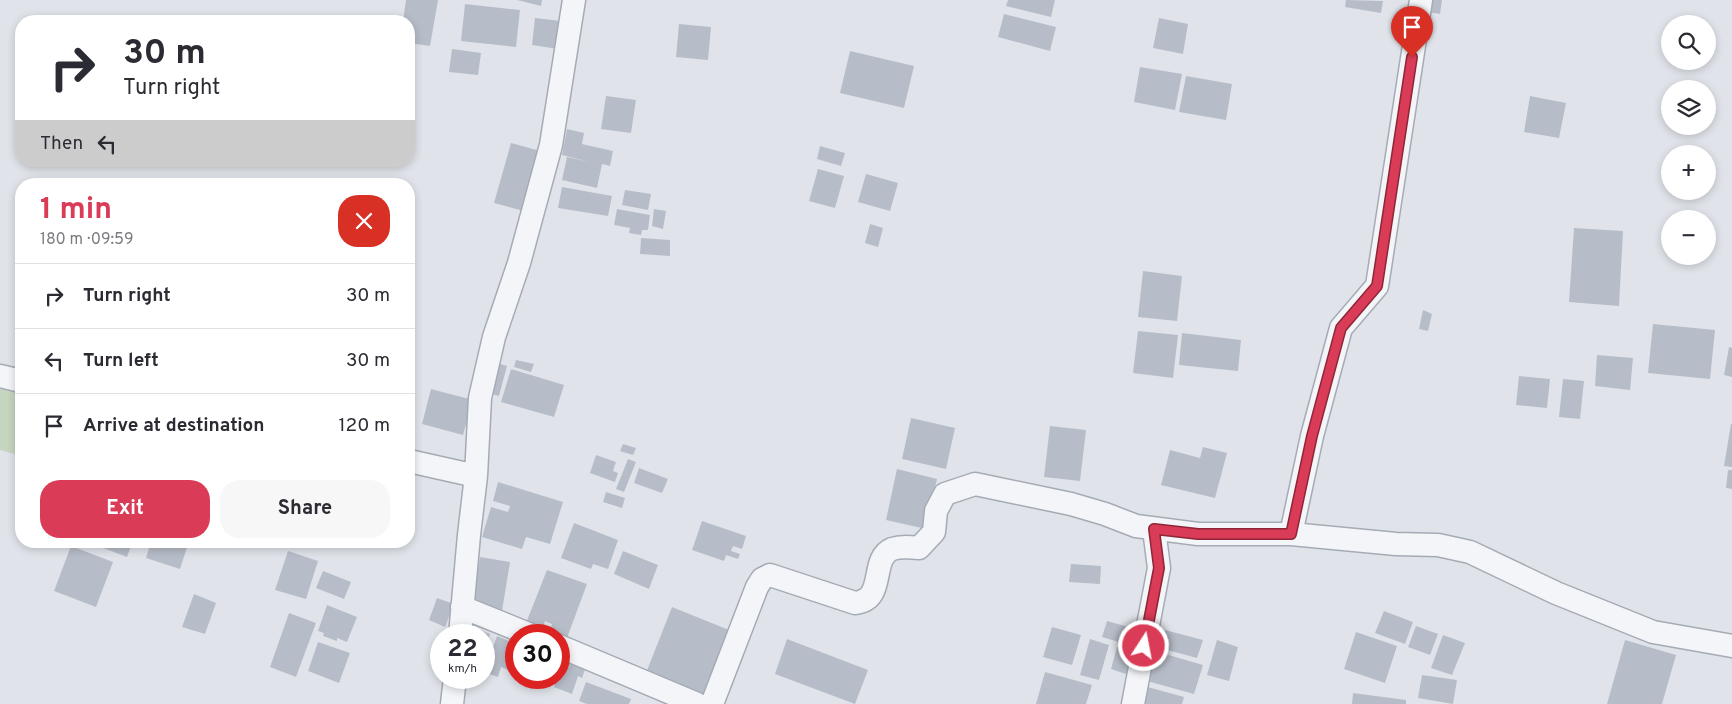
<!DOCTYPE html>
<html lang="en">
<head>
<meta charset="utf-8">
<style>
	body { margin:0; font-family:Overpass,sans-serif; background:#f7f7f7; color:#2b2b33; height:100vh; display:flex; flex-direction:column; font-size:19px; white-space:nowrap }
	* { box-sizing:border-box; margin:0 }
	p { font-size:16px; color:#7c7c81 }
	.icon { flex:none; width:28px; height:28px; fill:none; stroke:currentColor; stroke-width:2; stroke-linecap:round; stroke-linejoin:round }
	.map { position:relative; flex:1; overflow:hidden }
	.side { position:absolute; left:15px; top:178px; width:400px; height:370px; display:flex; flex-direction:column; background:#fff; border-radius:20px; box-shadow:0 2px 8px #0003 }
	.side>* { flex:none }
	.banner { position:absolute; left:15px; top:15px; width:400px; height:152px; border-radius:20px; box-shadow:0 2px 8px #0003; background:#fff; color:#2b2b33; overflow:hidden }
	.tools { position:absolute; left:1661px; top:15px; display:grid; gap:10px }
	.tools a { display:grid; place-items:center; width:55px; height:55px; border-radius:50%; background:#fff; box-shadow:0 2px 8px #0003; font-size:25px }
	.speed { position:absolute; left:430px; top:624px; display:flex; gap:10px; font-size:25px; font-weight:700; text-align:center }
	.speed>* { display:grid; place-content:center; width:65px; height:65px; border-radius:50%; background:#fff; box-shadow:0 2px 8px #0003; line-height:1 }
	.speed small { font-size:12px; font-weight:400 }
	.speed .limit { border:8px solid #d22; background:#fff; color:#111 }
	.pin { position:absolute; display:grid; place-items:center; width:42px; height:42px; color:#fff; margin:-51px -21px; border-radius:50% 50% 50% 0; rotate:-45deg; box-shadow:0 0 5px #0007 }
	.pin .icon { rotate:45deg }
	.me { position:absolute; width:55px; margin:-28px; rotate:11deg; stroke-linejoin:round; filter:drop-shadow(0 0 4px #0008) }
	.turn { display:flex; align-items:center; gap:18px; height:105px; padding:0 25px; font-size:22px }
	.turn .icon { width:65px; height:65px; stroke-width:2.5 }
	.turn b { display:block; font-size:35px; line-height:42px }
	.then { display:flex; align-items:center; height:48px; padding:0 25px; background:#0003; gap:10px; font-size:19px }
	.round { display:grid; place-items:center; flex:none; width:52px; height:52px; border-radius:20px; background:#f7f7f7 }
	.headline { display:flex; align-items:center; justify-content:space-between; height:85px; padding:0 25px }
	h1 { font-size:30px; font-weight:700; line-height:38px; color:#da3b56 }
	.action { display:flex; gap:10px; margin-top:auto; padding:10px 25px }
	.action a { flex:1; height:58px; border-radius:20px; background:#da3b56; color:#fff; font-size:20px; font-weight:700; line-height:58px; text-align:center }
	.action a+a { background:#f7f7f7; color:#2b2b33 }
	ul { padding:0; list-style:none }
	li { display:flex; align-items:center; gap:15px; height:65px; padding:0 25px; border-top:1px solid #e1e1e2 }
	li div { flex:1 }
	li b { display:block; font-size:19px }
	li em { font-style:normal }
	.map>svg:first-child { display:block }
</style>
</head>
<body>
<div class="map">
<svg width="1732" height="704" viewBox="0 0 1732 704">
	<rect width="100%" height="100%" fill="#e0e4ea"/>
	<path fill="#c6d5c0" d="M0 388 21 391V456L0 450Z"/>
	<path fill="#b7bdc8" d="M406 0H438L430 46 409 43V21H403Z
		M517 0H542L541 6Z
		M1008 0H1055L1051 17 1006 6Z
		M1346 0 1383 1 1381 13 1345 7Z
		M1429 0H1442L1440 14 1427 12Z
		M465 4 520 10 516 47 461 41Z
		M1004 14 1056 27 1050 51 998 37Z
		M535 18 561 21 558 49 532 45Z
		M1159 18 1188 24 1183 54 1153 48Z
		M679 24 711 27 708 60 676 57Z
		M452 49 481 53 478 75 449 72Z
		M850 51 914 66 904 108 840 93Z
		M1140 67 1182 74 1175 110 1134 102Z
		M1186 76 1232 84 1226 120 1179 112Z
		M606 96 636 100 631 133 601 129Z
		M1530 96 1566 103 1559 138 1524 132Z
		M567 129 584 133 582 144 613 151 610 166 602 164 597 188 562 180 567 157 590 162 562 155Z
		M511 143 544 152 527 212 494 203Z
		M820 146 845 153 841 166 817 159Z
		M818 169 844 176 835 208 809 201Z
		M866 174 898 183 890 211 858 202Z
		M562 187 612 196 608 216 558 208Z
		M625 190 651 194 648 210 622 205Z
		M617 209 650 215 648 230H642L641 235 629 233 630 228 614 225Z
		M654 209 666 211 663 229 652 226Z
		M870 224 883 228 878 247 865 243Z
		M1574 228 1623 231 1619 306 1569 302Z
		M641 238 670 240V256L640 254Z
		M1143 271 1182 276 1177 321 1138 317Z
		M1423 310 1432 314 1428 331 1419 329Z
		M1653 324 1715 330 1710 379 1648 373Z
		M1138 331 1178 335 1173 378 1133 373Z
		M1182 333 1241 340 1238 371 1179 365Z
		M1729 347 1732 348V377L1724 375Z
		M1597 355 1633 358 1630 390 1595 386Z
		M516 360 534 364 531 372 514 367Z
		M493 362 507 366 499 396 485 392Z
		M511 369 564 385 554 417 501 402Z
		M1519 376 1550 379 1547 408 1516 405Z
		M1563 379 1584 381 1580 419 1559 417Z
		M431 389 473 400 463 435 422 424Z
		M911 418 955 428 946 469 902 459Z
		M1731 424H1732V467L1724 466Z
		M1050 426 1086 430 1080 481 1044 477Z
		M623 444 636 448 633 455 620 451Z
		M1203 447 1227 453 1215 498 1161 485 1170 450 1200 458Z
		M596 455 616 462 613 471 618 473 615 482 590 473Z
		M628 459 636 462 624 492 616 489Z
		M639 468 668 479 662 493 634 483Z
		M897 469 937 479 926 529 886 520Z
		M1728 470H1732V489L1726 488Z
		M498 482 563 502 550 544 526 537 522 549 482 537 491 507 508 512 510 506 493 501Z
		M606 492 625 498 622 508 603 502Z
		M702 521 746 536 742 549 733 546 731 551 740 554 738 559 726 555 724 561 692 550Z
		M574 523 618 540 608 569 593 564 591 569 561 558Z
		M85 541H133L127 557Z
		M151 541H189L180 569 146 558Z
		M71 546 113 562 96 607 54 591Z
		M288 551 318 561 306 599 275 590Z
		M623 551 658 565 649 589 614 574Z
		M480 557 510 562 502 611 472 606Z
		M1071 564 1101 566 1100 584 1069 582Z
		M547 570 587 584 567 638 550 632 552 624 545 621 542 629 526 623Z
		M323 571 351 582 344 599 316 588Z
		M194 594 216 603 205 634 182 627Z
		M437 598 454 604 445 627 429 620Z
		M327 605 357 617 347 642 337 638V641L323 636 324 633 318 631Z
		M672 607 734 632 708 697 646 673Z
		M1384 611 1413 622 1405 644 1375 633Z
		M289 613 316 623 296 677 270 667Z
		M1107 621 1139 630 1135 647 1102 637Z
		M1416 626 1438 634 1430 655 1408 647Z
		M1052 627 1081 635 1072 665 1043 657Z
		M474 628 490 634 484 650V635H472Z
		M1165 630 1203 640 1197 658 1160 648Z
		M1356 632 1397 646 1385 683 1344 669Z
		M1443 635 1465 643 1452 675 1431 668Z
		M497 636 512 642 514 638 516 639V673L501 667 498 677 484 672Z
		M787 639 868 670 855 704 775 674Z
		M1090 639 1109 645 1099 680 1080 675Z
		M1217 640 1238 647 1229 681 1207 675Z
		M1625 640 1676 655 1662 704H1607Z
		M318 642 350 653 339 683 308 671Z
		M1117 647 1135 652 1129 675 1111 669Z
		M1155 651 1203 665 1194 694 1147 681Z
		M564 659 586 667 582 678 578 676 572 694 554 687Z
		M1045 672 1092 685 1086 704H1036Z
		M1422 675 1457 680 1453 704 1418 698Z
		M586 682 631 699 629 704H587L579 701Z
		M1144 686 1184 697 1182 704H1139Z
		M1353 693 1406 700V704H1352Z"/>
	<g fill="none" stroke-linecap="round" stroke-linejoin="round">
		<defs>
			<path id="street" d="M0 376 21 381
				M409 461 476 476
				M1291 534 1312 436 1341 328 1377 286 1421 0
				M462 607 531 635
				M460 635 469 535 476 476 480 398 494 337 519 263 551 145 574 0
				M559 646 697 704
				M452 704 455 678
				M712 704 757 587 762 579 770 575 855 603C887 600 869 559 892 549 901 546 910 547 919 548L934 532 936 511 945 494 975 484 1071 504 1105 514 1136 526 1198 534H1291L1396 544 1438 545 1470 552 1556 593 1653 632 1732 646
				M1133 704 1159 568 1154 529"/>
		</defs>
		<use href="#street" stroke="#a5abb5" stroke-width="25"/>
		<use href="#street" stroke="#f3f5f8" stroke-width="22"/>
	</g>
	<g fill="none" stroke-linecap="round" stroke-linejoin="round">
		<defs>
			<path id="route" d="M1144 646 1159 568 1154 529 1198 534H1291L1312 436 1341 328 1377 286 1412 57"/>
		</defs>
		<use href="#route" stroke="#8e2638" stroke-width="12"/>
		<use href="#route" stroke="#da3b56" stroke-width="9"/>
	</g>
</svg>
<div class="tools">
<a><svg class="icon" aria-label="search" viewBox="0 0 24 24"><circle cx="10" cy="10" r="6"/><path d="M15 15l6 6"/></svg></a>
<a><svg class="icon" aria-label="layers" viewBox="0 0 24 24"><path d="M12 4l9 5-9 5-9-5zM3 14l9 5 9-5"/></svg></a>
<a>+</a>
<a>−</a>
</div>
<div class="speed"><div>22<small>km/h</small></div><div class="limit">30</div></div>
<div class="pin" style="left:1412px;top:57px;background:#d93025"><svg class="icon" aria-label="arrive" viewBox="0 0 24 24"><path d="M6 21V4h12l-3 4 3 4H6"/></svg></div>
<svg class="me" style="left:1144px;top:646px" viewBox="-20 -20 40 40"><circle r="17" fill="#da3b56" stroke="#fff" stroke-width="3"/><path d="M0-11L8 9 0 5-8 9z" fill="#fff"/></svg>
<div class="banner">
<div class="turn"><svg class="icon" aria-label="right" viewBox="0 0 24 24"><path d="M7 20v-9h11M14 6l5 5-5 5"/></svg><div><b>30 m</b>Turn right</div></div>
<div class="then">Then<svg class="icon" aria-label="left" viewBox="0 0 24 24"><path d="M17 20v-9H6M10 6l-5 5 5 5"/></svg></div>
</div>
<section class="side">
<div class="headline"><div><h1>1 min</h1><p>180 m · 09:59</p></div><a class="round" style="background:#d93025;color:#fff"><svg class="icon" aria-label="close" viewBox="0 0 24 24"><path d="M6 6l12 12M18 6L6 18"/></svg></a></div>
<ul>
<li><svg class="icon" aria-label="right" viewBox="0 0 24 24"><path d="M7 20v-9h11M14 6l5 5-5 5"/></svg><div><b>Turn right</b></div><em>30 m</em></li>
<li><svg class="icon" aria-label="left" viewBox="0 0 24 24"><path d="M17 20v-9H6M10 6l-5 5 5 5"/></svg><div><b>Turn left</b></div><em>30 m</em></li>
<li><svg class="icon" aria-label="arrive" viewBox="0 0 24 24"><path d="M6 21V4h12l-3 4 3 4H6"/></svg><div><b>Arrive at destination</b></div><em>120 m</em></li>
</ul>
<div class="action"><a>Exit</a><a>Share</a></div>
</section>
</div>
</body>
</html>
